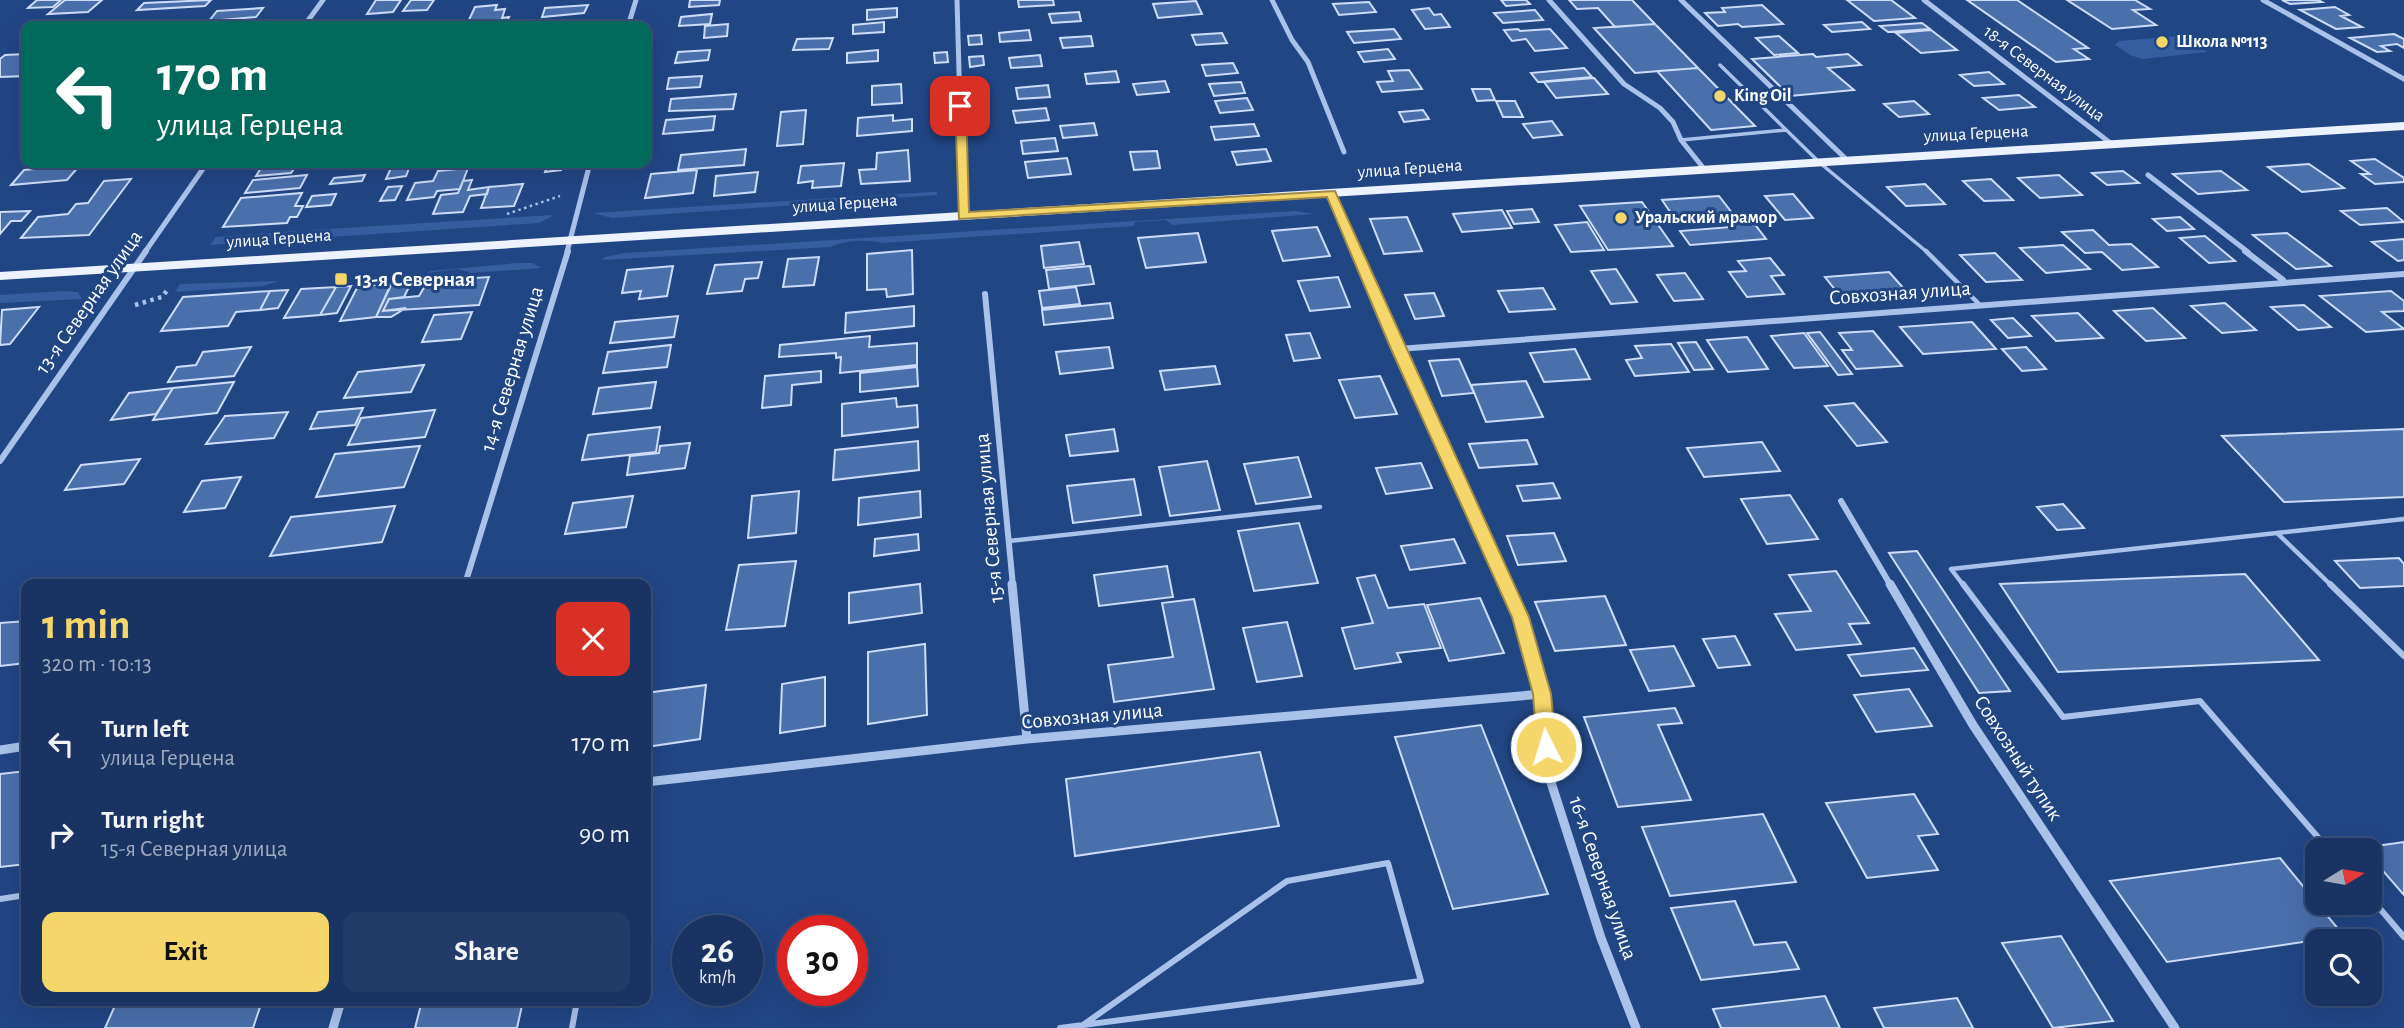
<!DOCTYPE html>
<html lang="en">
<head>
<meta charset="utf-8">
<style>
	body { margin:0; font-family:"Alegreya Sans",sans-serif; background:#223c69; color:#f1f3f6; height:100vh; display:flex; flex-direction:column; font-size:26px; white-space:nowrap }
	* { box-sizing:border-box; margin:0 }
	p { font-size:23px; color:#9faabe }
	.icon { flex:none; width:38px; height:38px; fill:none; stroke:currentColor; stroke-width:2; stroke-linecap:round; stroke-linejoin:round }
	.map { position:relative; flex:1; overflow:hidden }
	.sheet { position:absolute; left:21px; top:579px; width:630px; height:427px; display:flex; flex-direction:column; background:#193463; border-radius:14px; box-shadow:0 7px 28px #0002,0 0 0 2px #374f78 }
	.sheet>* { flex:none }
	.guide { position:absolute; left:21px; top:21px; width:630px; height:147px; border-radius:14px; box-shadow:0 7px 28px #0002,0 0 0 2px #374f78; background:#00695c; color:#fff; overflow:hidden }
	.needle { width:46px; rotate:79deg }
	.controls { position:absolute; left:2305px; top:838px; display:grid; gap:14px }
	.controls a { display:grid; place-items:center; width:77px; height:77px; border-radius:14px; background:#193463; box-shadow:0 7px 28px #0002,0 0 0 2px #374f78; font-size:35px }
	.speed { position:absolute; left:672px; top:915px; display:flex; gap:14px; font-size:35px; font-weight:700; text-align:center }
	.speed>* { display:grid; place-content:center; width:91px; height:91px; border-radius:50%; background:#193463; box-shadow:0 7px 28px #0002,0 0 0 2px #374f78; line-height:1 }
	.speed small { font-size:18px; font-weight:400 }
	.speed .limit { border:10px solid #d22; background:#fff; color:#111 }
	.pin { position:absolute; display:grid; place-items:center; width:60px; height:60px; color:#fff; margin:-30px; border-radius:14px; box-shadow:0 4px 10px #0006 }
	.me { position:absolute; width:77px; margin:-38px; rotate:355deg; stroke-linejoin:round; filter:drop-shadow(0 0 5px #0008) }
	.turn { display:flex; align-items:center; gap:24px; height:147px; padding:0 21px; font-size:32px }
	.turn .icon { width:91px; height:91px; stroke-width:2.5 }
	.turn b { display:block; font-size:49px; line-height:60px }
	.round { display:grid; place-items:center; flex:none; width:74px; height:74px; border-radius:14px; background:#223c69 }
	.head { display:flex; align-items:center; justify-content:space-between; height:119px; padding:0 21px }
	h1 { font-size:42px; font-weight:700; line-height:52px; color:#f5d66a }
	.cta { display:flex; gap:14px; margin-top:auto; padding:14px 21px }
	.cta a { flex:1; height:80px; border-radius:14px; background:#f5d66a; color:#111; font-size:28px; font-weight:700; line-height:80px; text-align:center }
	.cta a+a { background:#223c69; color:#f1f3f6 }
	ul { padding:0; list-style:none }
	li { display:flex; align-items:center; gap:21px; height:91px; padding:0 21px }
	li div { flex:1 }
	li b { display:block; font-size:26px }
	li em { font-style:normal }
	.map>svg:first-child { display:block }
</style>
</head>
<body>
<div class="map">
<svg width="2404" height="1028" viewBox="0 0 2404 1028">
	<rect width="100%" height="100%" fill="#214684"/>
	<path fill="#355ea1" d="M2178 36 2190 40 2207 52 2142 59 2130 55 2115 45 2119 41Z
		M930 192H937V195L612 218 593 213Z
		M1295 211 1314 214 1172 225 1166 220 1135 222 1134 226 882 243C866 239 845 240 830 247L602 260 605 257 625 253Z
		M554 215 539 223 210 245 216 237 297 231 295 236 308 235 312 230Z
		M517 263H532L542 268 471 273 457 269 428 273 430 271Z
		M279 281 263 286 175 292 180 284Z
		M64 291 78 292 82 299 0 303V295Z"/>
	<path fill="#4a70ac" stroke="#cdddf7" stroke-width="2" d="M37 0H61L53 7 28 8Z
		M65 0H102L88 12 48 14Z
		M211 0 205 6 137 10 144 3Z
		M376 0H401L393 12 367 14Z
		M411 0H434L427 10 403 11Z
		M690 0H720L719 5 689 7Z
		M1018 0H1053L1054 5 1019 7Z
		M1501 0H1526L1530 4 1506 6Z
		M1569 0H1632L1655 24 1615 27 1598 8 1577 9Z
		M1847 0H1891L1915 18 1874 21Z
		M1967 0H2017L2088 48 2074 49 2089 59 2056 62Z
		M2067 0H2135L2150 9 2133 10 2156 25 2112 29Z
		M2282 0H2318L2322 2 2290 4Z
		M1196 1 1202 14 1158 18 1153 4Z
		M1369 2 1376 12 1339 15 1333 4Z
		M497 5 495 10 505 9 502 18 509 17 505 26H510H470L471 24H467L475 7Z
		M588 5 584 13 542 17 545 8Z
		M1762 5 1783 24 1742 27 1738 24 1718 26 1705 13 1725 12 1722 8Z
		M2335 7 2349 15 2341 16 2362 27 2336 29 2300 10Z
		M263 8 256 17 209 21 217 11Z
		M897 8V17L867 20V10Z
		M1429 8 1434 15 1441 14 1450 27 1425 29 1412 10Z
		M1535 10 1543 20 1503 23 1494 13Z
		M1079 12 1081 21 1052 23 1049 14Z
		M712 14 710 24 679 26 681 17Z
		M884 22V32L853 34V25Z
		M1862 22 1870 29 1832 32 1824 25Z
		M1922 23 1930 29 1888 32 1880 26Z
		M728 24 727 36 704 38 705 26Z
		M1655 24 1698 68 1635 73 1594 28Z
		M1394 29 1401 39 1354 43 1347 32Z
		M1518 29 1520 31 1550 29 1567 48 1535 51 1526 39 1512 41 1504 30Z
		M1029 30 1031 40 1000 42 999 33Z
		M1931 30 1957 50 1921 53 1896 33Z
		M1222 33 1227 43 1196 45 1192 35Z
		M2394 34 2404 39V48L2397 44 2381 46 2390 51 2377 52 2350 38Z
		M981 35 982 44 969 45 968 36Z
		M1091 36 1093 46 1063 48 1060 38Z
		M1779 36 1798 53 1774 55 1756 38Z
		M833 38 829 49 793 50 797 39Z
		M1388 49 1395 59 1364 62 1358 52Z
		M710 50 708 60 675 63 678 52Z
		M878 50V61L847 63V53Z
		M947 52 948 62 935 63 934 53Z
		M26 54V76L0 77V59L5 55Z
		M1813 54 1816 57 1848 54 1861 65 1828 68 1854 90 1790 96 1752 59Z
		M1040 55 1042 66 1011 68 1009 58Z
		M983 56 984 65 970 67 969 57Z
		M1233 63 1238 73 1206 76 1202 65Z
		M1584 68 1592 77 1538 82 1531 73Z
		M1698 68 1755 126 1711 130 1657 71Z
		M1409 70 1422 89 1382 92 1377 82 1393 81 1388 71Z
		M1116 71 1119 82 1087 84 1085 74Z
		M1989 72 2004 84 1974 86 1960 75Z
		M702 76 700 87 667 89 669 78Z
		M1594 78 1608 94 1556 98 1544 82Z
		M1165 81 1169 92 1137 95 1133 84Z
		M1241 82 1245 93 1214 96 1209 84Z
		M901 84 902 103 872 105V86Z
		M1048 85 1050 97 1018 99 1016 88Z
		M1472 89H1490L1495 100 1477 101Z
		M736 94 733 109 669 111 671 99Z
		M2019 95 2035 107 1999 110 1983 98Z
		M950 98 952 112 934 114 933 100Z
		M1247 98 1253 110 1220 113 1215 101Z
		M1496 101H1515L1523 117H1503Z
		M1914 101 1929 114 1899 117 1884 104Z
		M1046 108 1049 120 1016 123 1013 111Z
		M806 110 803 144 777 146 781 112Z
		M1423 110 1429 119 1404 122 1399 112Z
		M893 115V121L912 119V131L857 136 858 118Z
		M715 116 713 130 663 134 666 120Z
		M1552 121 1562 135 1533 138 1523 124Z
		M1094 123 1097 135 1063 138 1060 126Z
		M1254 124 1259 136 1215 140 1211 127Z
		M1055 138 1058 151 1023 154 1021 141Z
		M746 149 744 165 678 170 681 155Z
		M1266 149 1271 161 1237 165 1232 152Z
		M908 150 910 181 861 184 859 170 876 169 877 153Z
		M1157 151 1160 168 1134 170 1130 152Z
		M1067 158 1071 174 1028 178 1025 162Z
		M2375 159 2404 178V182L2375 184 2361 174H2370L2351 161Z
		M548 163H563L561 170 545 172Z
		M844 163 841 186 812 188 813 181 798 183 801 166Z
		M2309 164 2344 188 2302 192 2268 167Z
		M80 165 67 180 11 185 24 170Z
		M296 166 291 173 256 176 261 168Z
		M410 166 406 176 386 179 391 168Z
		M468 168 460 189 437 191 434 197 407 200 415 183 433 181 438 171Z
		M697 170 693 193 645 198 651 174Z
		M2123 171 2139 183 2107 185 2092 173Z
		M2221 171 2247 190 2198 194 2173 174Z
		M758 172 755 192 714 196 716 176Z
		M307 175 300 188 245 193 253 180Z
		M365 175 362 181 330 184 334 178Z
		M2059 175 2082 195 2040 198 2018 178Z
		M131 179 89 235 21 238 38 217 68 214 76 204 88 203 104 181Z
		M1991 179 2013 200 1984 201 1963 181Z
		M472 180 468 190 489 187 487 194 470 196 463 212 433 214 441 195 458 193 463 181Z
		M523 184 514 206 481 208 489 187Z
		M1925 184 1945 204 1906 206 1887 187Z
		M402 186 395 200 380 201 388 187Z
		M302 193 295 206H303L297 217H290L287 223 223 227 241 198Z
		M336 194 331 205 306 207 312 196Z
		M1793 194 1813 218 1785 220 1765 196Z
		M1719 196 1736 218 1677 222 1662 200Z
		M1642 202 1673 246 1608 250 1580 206Z
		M2387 208 2404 222 2360 225 2341 211Z
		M1532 209 1539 222 1514 224 1507 211Z
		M1502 210 1512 228 1462 232 1453 214Z
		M30 211 21 221H11L0 234V212Z
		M1407 217 1422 251 1384 254 1370 219Z
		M2180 217 2194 229 2167 231 2153 219Z
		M1750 218 1766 239 1690 245 1680 231 1732 227 1727 220Z
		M1587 222 1604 250 1571 252 1555 225Z
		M1317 227 1330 256 1283 261 1272 231Z
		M2093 230 2109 245 2131 244 2158 267 2122 270 2102 252 2085 253 2062 232Z
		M1198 233 1206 262 1146 268 1138 238Z
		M2287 233 2331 266 2296 269 2253 235Z
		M2205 236 2235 261 2209 263 2180 238Z
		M2404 239V260L2398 261 2372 242Z
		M1079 242 1084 264 1044 268 1041 246Z
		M2063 245 2090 269 2046 273 2020 248Z
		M912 250 913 294 887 297 886 289 867 290V254Z
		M1995 253 2022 280 1986 282 1960 255Z
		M819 257 814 285 783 287 788 259Z
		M1770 258 1784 275 1771 276 1784 294 1747 297 1729 272 1746 271 1738 261Z
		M762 262 758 278 745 279 742 291 707 294 715 265Z
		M673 266 667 296 639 299 641 291 622 293 627 270Z
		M1090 266 1094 284 1049 289 1046 270Z
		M1616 269 1637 302 1611 304 1591 271Z
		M1889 272 1906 291 1841 297 1825 277Z
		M1685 273 1703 299 1674 301 1657 275Z
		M489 277 479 305 383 311 389 299 419 296 428 281Z
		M1338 277 1350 307 1310 311 1298 281Z
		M412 281 404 297 389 299 383 311 406 308 391 317H376L392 283Z
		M391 284 376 317 340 321 358 286Z
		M351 286 337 313 320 315 336 287Z
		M336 287 320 315 284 318 301 289Z
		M1076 287 1080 304 1042 308 1039 291Z
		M1543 288 1555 309 1509 312 1498 291Z
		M288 290 278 308 260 310 270 291Z
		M270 291 260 310 236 312 228 326 161 331 183 297Z
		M2391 291 2404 301V311L2382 312 2404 329 2366 332 2320 296Z
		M1434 293 1444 316 1415 319 1405 295Z
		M1110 303 1113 318 1044 325 1042 310Z
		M2225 303 2256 330 2222 333 2191 306Z
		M2304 305 2331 327 2298 330 2271 307Z
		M914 306V326L845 333 846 313Z
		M39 307 10 344 0 345 2 310Z
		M2153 308 2185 338 2146 341 2114 311Z
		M472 312 461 339 422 342 434 315Z
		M2078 313 2103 338 2056 341 2032 316Z
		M678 316 674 337 610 343 615 322Z
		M2013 318 2031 336 2008 338 1991 320Z
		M1972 322 1996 349 1923 354 1900 327Z
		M1873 331 1902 366 1856 369 1842 350H1852L1839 333Z
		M1820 332 1852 374 1838 375 1807 333Z
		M1310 333 1320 358 1294 361 1286 335Z
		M1804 333 1828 366 1794 368 1771 336Z
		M870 336 869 347 917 343V365L840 373 841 357 836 358V353L779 357 780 345Z
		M1747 337 1768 369 1728 372 1707 340Z
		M1696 342 1713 369 1694 370 1678 343Z
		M1671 344 1689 372 1635 376 1626 360 1642 358 1635 346Z
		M671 345 667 367 603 373 608 352Z
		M251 347 234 376 168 382 177 367 196 365 203 352Z
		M1109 347 1113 368 1060 374 1056 352Z
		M2026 347 2046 369 2022 371 2002 349Z
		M1575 349 1590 379 1544 382 1530 353Z
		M1459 359 1474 393 1442 396 1429 361Z
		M424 365 411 392 344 398 358 372Z
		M1215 366 1220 384 1165 390 1160 371Z
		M917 367 918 386 860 392V373Z
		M821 371V382L792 385 791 405 762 408 765 376Z
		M1380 376 1397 414 1355 418 1339 380Z
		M1526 381 1543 417 1486 422 1471 385Z
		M234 382 217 413 153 420 173 388Z
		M656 382 651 408 593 414 599 388Z
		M173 388 156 414 111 420 129 393Z
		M896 398 897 407 917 405 918 427 842 436V404Z
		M1854 403 1887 442 1857 446 1825 406Z
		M363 408 355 425 310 429 318 412Z
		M435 410 425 437 348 445 361 418Z
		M288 412 274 438 206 444 225 416Z
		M660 427 656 452 582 460 588 435Z
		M1114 429 1118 451 1070 456 1066 435Z
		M2404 429V497L2284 502 2222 436Z
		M1527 440 1537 464 1479 468 1469 444Z
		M918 441 919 470 833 480 835 450Z
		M1762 442 1780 471 1704 477 1687 448Z
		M690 443 685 468 627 475 630 456 659 453 660 446Z
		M420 446 404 487 316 497 335 454Z
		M1298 457 1311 497 1256 504 1244 464Z
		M140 459 124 484 65 490 81 465Z
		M1207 461 1220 510 1170 516 1159 467Z
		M1421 463 1432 488 1386 494 1376 468Z
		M241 477 225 508 184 512 202 481Z
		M1134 479 1141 515 1073 523 1067 486Z
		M1553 483 1560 498 1523 501 1517 486Z
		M799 491 796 533 748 538 752 496Z
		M920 491 921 517 858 525 859 498Z
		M1790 495 1818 539 1767 544 1741 499Z
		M633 496 626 527 565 534 573 503Z
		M2063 504 2084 528 2057 530 2037 507Z
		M395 506 382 542 270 556 291 517Z
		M1299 523 1318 583 1254 591 1238 531Z
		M1554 533 1566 561 1518 565 1507 536Z
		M918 534 919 550 874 556 875 539Z
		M1454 539 1465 563 1410 570 1401 546Z
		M1917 551 2010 691 1979 693 1889 553Z
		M2399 558 2404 564V586L2360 588 2335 561Z
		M796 561 785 626 726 630 739 565Z
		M1167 566 1173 597 1099 606 1094 575Z
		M1836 571 1869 623 1849 624 1861 644 1796 650 1775 614 1811 611 1789 575Z
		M2245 574 2319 660 2058 672 2000 584Z
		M1375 575 1388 608 1424 604 1441 648 1397 653 1401 662 1355 669 1342 628 1373 623 1357 578Z
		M920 584 922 613 849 623V593Z
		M1605 596 1626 645 1555 651 1535 602Z
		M1480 598 1504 653 1449 661 1427 605Z
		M1194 599 1214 689 1114 702 1108 665 1173 657 1162 603Z
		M26 621V663L0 666V623Z
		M1287 622 1302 676 1257 682 1243 628Z
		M1735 636 1750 665 1718 668 1703 639Z
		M925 644 927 715 868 724V652Z
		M1674 646 1694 686 1649 691 1630 650Z
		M1914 648 1928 670 1861 676 1848 655Z
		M825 677V726L780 733 782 684Z
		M706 685 700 739 646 747V693Z
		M1909 689 1932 726 1876 732 1854 695Z
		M1675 708 1682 723 1658 725 1691 800 1618 807 1584 717Z
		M1481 725 1548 894 1453 909 1395 737Z
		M1260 752 1279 826 1075 856 1066 779Z
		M26 771V864L0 867V774Z
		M1914 794 1938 834 1918 836 1938 870 1867 878 1826 803Z
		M1763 814 1796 882 1670 896 1642 827Z
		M2404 842V895L2370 856V850L2362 848Z
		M2280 858 2344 936 2167 962 2110 881Z
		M1735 901 1754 945 1786 942 1799 969 1701 980 1671 908Z
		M2061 936 2113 1021 2053 1028 2002 943Z
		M1825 996 1840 1028H1721L1713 1009Z
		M1957 998 1973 1028H1884L1874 1008Z
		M117 1001H262L253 1028H105Z
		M422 1001H523L517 1028H415Z"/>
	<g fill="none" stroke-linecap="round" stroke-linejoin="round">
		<path stroke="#a9c2e9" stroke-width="2.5" stroke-dasharray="2.5 3.5" stroke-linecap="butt" d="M507 214 560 196"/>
		<path stroke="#a9c2e9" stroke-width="4.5" stroke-dasharray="3.5 4.5" stroke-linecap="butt" d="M135 305 162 297 169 288"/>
		<path stroke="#a9c2e9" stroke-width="3.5" d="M1720 65 1820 163 1927 252
			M1681 140 1786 130"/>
		<path stroke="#a9c2e9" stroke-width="4.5" d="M1926 251 1979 304
			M2277 533 2332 586
			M1009 541 1320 507
			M1964 586 1951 569 2404 519"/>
		<path stroke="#a9c2e9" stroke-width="6" d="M1963 584 2063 717 2200 701 2329 850
			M2330 584 2404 656
			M2370 897 2404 937
			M0 899 26 895
			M572 1028 577 1001
			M1060 1028 1421 981 1388 863 1287 881 1083 1025"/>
		<path stroke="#a9c2e9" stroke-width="5" d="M957 0 963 216
			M1272 0 1292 40 1308 62 1344 152
			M1549 0 1624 84 1660 108 1673 122 1681 140 1705 170
			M1681 0 1848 161
			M1924 0 2113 145
			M2263 0 2404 79
			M304 26 323 0
			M628 26 636 0
			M2148 175 2248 252
			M1331 193 1357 252
			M145 252 207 163
			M567 252 590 163"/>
		<path stroke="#a9c2e9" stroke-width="6" d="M1356 251 1507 586
			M2245 251 2283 280
			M985 294 1013 586
			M1398 349 2404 274
			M0 461 146 251
			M1841 501 1891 586
			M465 584 568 251"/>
		<path stroke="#a9c2e9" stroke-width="9" d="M1012 584 1027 739
			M1506 584 1521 617 1542 694 1548 773 1601 938 1636 1028
			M1890 584 1973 725 2175 1028
			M0 750 26 746
			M646 782 1027 739 1542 694
			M333 1028 341 1001"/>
		<path fill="#ecf2fe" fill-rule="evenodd" d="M2404 122V130L0 280V272Z"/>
	</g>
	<path fill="#f5d66a" stroke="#9f8b45" stroke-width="2" d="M960 103 966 106 969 212 1335 191 1529 617 1551 694 1556 747 1553 752 1546 754 1539 752 1537 747 1533 694 1512 617 1391 349 1327 197 959 219 955 106Z"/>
	<g fill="#f5d66a" stroke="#214684" stroke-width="2.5">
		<circle cx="2162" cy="42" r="7"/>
		<circle cx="1720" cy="96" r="7"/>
		<circle cx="1621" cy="218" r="7"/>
		<rect x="334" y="272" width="14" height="14" rx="3.5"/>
	</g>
	<g text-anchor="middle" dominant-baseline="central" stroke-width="6" stroke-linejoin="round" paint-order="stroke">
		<g font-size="18" font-weight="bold" fill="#fff" stroke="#214684" text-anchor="start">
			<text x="2176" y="42">Школа №113</text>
			<text x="1734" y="96">King Oil</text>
			<text x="1635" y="218">Уральский мрамор</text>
		</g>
		<g font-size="18" fill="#fff" stroke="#214684">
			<text transform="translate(2044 74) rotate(37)">18-я Северная улица</text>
			<text transform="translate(1976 134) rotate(-3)">улица Герцена</text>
			<text transform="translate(1410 169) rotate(-4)">улица Герцена</text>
			<text transform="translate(845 204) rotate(-4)">улица Герцена</text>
			<text transform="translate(279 239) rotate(-4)">улица Герцена</text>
		</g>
		<g font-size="21" font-weight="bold" fill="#fff" stroke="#214684" text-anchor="start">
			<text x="355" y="279">13-я Северная</text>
		</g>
		<g font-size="21" fill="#fff" stroke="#214684">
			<text transform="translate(1900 293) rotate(-4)">Совхозная улица</text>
			<text transform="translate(89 302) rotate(-55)">13-я Северная улица</text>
			<text transform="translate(512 369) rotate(-73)">14-я Северная улица</text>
			<text transform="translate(989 518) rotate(-95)">15-я Северная улица</text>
			<text transform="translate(1092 716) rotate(-5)">Совхозная улица</text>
			<text transform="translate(2018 758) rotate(57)">Совхозный тупик</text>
			<text transform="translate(1603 878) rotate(71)">16-я Северная улица</text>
		</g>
	</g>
</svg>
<div class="controls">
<a><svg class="needle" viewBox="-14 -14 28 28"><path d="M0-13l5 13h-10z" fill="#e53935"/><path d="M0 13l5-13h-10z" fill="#9faabe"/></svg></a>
<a><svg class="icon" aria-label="search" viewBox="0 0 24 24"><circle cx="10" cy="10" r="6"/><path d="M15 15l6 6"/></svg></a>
</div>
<div class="speed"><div>26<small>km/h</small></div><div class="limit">30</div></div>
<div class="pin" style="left:960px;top:106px;background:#d93025"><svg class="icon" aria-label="arrive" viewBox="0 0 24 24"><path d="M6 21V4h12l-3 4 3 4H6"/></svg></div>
<svg class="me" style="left:1546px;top:747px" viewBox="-20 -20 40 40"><circle r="17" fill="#f5d66a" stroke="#fff" stroke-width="3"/><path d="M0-11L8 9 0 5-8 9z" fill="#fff"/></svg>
<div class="guide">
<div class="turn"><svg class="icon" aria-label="left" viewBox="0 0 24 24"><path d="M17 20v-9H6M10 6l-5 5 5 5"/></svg><div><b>170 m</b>улица Герцена</div></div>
</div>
<section class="sheet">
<div class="head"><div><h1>1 min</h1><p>320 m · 10:13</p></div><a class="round" style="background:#d93025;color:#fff"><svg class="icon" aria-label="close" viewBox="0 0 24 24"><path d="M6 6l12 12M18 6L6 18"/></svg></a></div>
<ul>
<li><svg class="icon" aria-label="left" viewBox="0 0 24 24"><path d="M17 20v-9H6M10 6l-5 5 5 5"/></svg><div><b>Turn left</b><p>улица Герцена</p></div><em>170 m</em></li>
<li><svg class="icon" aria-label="right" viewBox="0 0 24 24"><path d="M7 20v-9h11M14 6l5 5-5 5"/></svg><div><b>Turn right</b><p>15-я Северная улица</p></div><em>90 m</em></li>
</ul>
<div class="cta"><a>Exit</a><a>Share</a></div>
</section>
</div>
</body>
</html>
